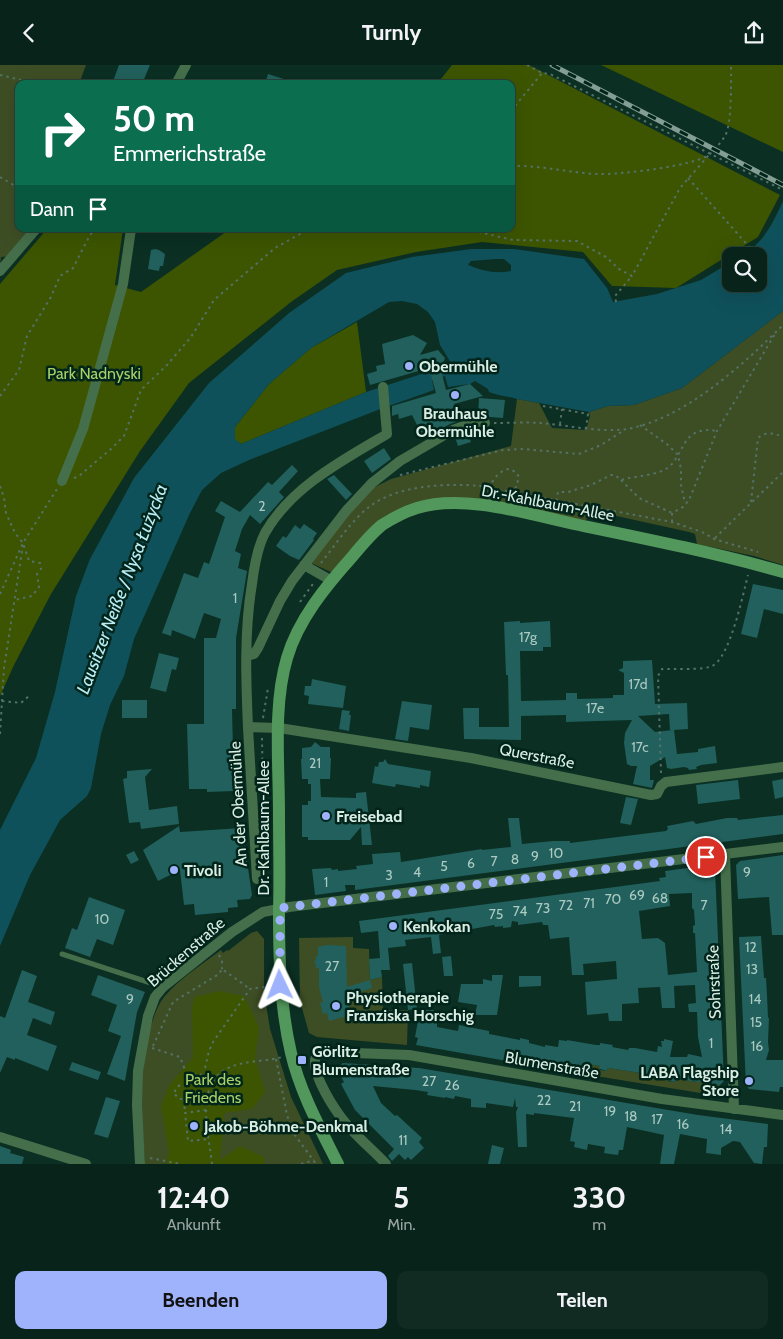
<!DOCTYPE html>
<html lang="de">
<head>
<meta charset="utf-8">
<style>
	body { margin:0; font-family:Cabin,sans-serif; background:#112b23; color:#f1f3f6; height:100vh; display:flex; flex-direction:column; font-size:19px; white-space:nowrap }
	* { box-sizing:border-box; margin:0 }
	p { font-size:16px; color:#98a4a2 }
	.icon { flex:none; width:28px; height:28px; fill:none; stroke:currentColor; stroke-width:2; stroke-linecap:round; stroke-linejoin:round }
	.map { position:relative; height:1099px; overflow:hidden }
	.panel { display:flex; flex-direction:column; background:#08231a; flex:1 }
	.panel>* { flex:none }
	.guide { position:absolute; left:15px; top:15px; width:500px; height:152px; border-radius:10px; box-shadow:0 5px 20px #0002,0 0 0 1px #294039; background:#0b6e4f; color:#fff; overflow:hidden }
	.buttons { position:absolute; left:722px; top:182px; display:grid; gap:10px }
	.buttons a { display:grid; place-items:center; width:45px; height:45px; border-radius:10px; background:#08231a; box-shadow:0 5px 20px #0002,0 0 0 1px #294039; font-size:25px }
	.pin { position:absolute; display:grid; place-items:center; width:42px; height:42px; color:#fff; margin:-21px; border:2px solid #fff; border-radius:50%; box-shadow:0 1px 5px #0007 }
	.me { position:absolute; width:55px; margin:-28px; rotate:358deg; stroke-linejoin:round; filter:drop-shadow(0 0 4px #0008) }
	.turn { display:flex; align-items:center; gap:18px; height:105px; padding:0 15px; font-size:22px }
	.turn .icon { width:65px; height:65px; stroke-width:2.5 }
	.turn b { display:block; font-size:35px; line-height:42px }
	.then { display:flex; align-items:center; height:48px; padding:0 15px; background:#0003; gap:10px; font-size:19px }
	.eta { display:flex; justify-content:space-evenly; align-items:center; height:85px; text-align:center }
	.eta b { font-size:30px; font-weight:700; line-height:35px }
	.action { display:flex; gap:10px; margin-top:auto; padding:10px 15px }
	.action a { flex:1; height:58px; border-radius:10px; background:#9fb3fd; color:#111; font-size:20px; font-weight:700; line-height:58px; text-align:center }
	.action a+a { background:#112b23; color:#f1f3f6 }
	header { display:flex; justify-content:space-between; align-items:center; height:65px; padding:0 15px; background:#08231a; font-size:22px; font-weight:700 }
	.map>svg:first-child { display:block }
</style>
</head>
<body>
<header><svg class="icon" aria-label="back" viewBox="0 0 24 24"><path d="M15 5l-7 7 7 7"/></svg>Turnly<svg class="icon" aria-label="share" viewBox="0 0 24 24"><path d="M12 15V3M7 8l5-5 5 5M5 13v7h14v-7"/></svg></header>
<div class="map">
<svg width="783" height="1099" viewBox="0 0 783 1099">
	<rect width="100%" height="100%" fill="#0b2f23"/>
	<path fill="#3e4e24" d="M0 0H86L79 19H19V164H36L13 191 1 192 0 202Z
		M783 246V500L754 491 697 479 695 469 689 467 594 446 585 456 417 438 331 507 309 497 360 434 373 423 391 414 511 381 517 334 539 338 552 363 586 365 590 351 589 347 608 341 634 340 682 323Z
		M257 866 264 874V927L270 964 291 1032 323 1099H145C144 1074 139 1042 141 1019 143 995 150 948 165 931 180 913 203 899 221 885L223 888 227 885 228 886 251 868Z
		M353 872V883L369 884 370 915 382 912 383 945H408L407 980 317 972 309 968 300 936 299 873Z
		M561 994 581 1001 582 998 600 1001V1005L607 1006 608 1003 647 1009 646 1011 651 1014 656 1013V1011L668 1013V1016L675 1017 676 1014 720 1020 719 1031 559 1005Z"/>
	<path fill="#3d5500" d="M452 0H529L780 130 758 172 676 223 612 221 583 187 482 177 416 187 337 205 291 237 189 318 140 386 51 529 14 600 0 631V219L47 164H123L115 220 141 227 230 164H511V19H437Z
		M601 0H783V87Z
		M357 257 366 327 241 379 234 374 235 362 269 319 311 283Z
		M219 926 244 931 259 962 255 993 265 1027 252 1044 224 1048 220 1095 240 1081 264 1092V1099H166L169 1087 161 1041 169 1021 193 992 192 944 194 932Z"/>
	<path fill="#0f515b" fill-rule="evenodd" d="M783 136V246L682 323 634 340 608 341 589 347 517 334C508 331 499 331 489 327L488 324 475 316 470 319 448 322 445 311 432 315 434 325 383 343 249 395 221 408 202 425 190 448 134 574 124 611 110 640 101 669 91 723 87 731 60 755 30 810 0 881V765L36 693 55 627 76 531 90 494 134 413 209 318 289 248 346 208 412 192 471 184H514L584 194 607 223 613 237 657 229 701 215 731 197V219H759V191H741C763 179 773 158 783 136ZM495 194H504L511 200V206C495 209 483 206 468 200L471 196ZM402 236 417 239 428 247 435 257 440 280 451 298 443 302 366 327 241 379 235 374V362L269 319 311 283 389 237Z"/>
	<path fill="#21605c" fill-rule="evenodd" d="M119 0H150L142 19H112Z
		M268 9 293 17V19H265Z
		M155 184 159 185 165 189 163 201H160L159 206 148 204 151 185Z
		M413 270 427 278 420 290 438 285 445 293 441 305 446 325 470 319 483 331 454 339 461 355 450 359 424 374 412 350 399 354 398 349 392 351V341L436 328 429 303 370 320 367 309 377 306 376 301 385 299 382 279Z
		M479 333 505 335 503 353 478 351Z
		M467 367 471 377 458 381 455 372Z
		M384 383 391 394 372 408 364 396Z
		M292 400 298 406 279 427 284 432 260 459 250 450 242 464 235 486 241 489 238 503 247 506 236 573V644H232L234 726 207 727V724H189L187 659H204V573H216L221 554 204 548 195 574 172 565 171 571 162 568 184 508 198 513 204 497 209 499 225 452 215 446 221 436 240 447 268 417 272 420Z
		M334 410 352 429 346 435 327 414Z
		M304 459 317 468 313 474 314 475 299 495 290 491 276 481 283 471 286 473 295 460 300 464Z
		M753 519 783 525V549L764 544 757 573 741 569Z
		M520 556V558L550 556 551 582H543V586H520L521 636 566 635V628H577V634L613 633V630H624V608L618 605 623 603V596L652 595 655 639 687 638 688 664 674 665 677 689 698 687V684L715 681 717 698 701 700 696 702 697 704 689 705 688 703 684 702 671 704 667 703 665 692 650 701V715H654L652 723 633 719 637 701H631L627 699 624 678 625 668 632 655 566 657V650L521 651V675L464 674 463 643H479V662H509L508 610H506L504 557ZM669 649 670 665H673L655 667 638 651Z
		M159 588 179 593 176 605 172 604 166 627 150 623Z
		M312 614 346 621 343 643 308 639 309 631 304 630 305 621H311Z
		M122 635H147V653H122Z
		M402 636 432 640 429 665 410 662 408 676 395 674Z
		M342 645 350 646 349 650H351L349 666 339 664Z
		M315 677 321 682H330V693H331L330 714H320L321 732 356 733V728L366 727 372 780H362L361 762 350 775H308V772H302V740H308V736H311V719H308V714H302L301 694H302V683L311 682Z
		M385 694 388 699 431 706 429 722 420 720V723L396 719 395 722 372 718 375 701 378 702 379 697H383Z
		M152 704 145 712 149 745 177 741 179 759 141 764 140 757 129 758 123 714 127 713V706Z
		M783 714V732L775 734 772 716Z
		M738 715 740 734 698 739 696 720Z
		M626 732 638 734 631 760 620 758Z
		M783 750V769L355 825V820H345L346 826 315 830 312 804 331 803 332 805 338 804V806L357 804 356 801 373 799 372 789 400 787 401 797 482 784V785L511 782 508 753H519L522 779 553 776H570V778L666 766 668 764 667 761 693 756 696 759 727 753H737L738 755Z
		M179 761 180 767 242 763 252 830 250 834 237 835 238 842 228 843V847L195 850 194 839 184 840 180 805 158 816 143 785Z
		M134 786 139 795 131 799 126 790Z
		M783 790V870H772L769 832 738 834 736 800 740 796Z
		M710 800 715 804 719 898 724 1016 720 1020 676 1014 675 1017 653 1012 651 1014 646 1011 647 1009 608 1003 607 1006 600 1004V1001L582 998 581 1001 560 998 559 1005 416 980 418 973 415 972 420 945H434L433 955 437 956V962L458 966 459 960 489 966V969L520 975V973L529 975V978L545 982V980L558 982 559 975 567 976V975L596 980H600V978L613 980 612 982 628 985 629 983H635L657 987 658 981 662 982 661 976H664V974L673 976 670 992H687L688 989 702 992 698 972 697 947H689L688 939 696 938 695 920 674 921 675 943H662L660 922 638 923 639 938 622 939V956H609L608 948 587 950 585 917 617 914 616 896 583 899 584 910H572L569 872 550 874 548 860H543L542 857 518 860V857L512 856 511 862 503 863V861L495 862 494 860 439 870 441 888 433 889 431 872 405 875 406 881 388 883 390 905H381L382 912 370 915 369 894 380 893 378 866 361 868 359 856 660 816 659 813 666 812 665 806ZM692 828V843L694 845 695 860 693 861V868H695L697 907 668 910 665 878 658 873 642 874 639 846 670 841 669 829Z
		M89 832 125 845 113 880 97 874 90 892 65 883 72 863 77 865Z
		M761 871 764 913H766L767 930 768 953H769L768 977 769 985 766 995H783V1022H780L779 1027 749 1024 746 1020 739 872Z
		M326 880 346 881 347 922 370 915 372 923 346 931 351 950 329 956 327 948 323 949 320 938 323 937 319 922V903H316V900L314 897 316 895V891H318V882Z
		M451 891 453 911H444L442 892Z
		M412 898 417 944 408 945 403 899Z
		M22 905 37 911 28 937 55 947 51 960 33 953 27 970 57 981 48 1006 15 993V995L7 992 0 1008V951L5 953Z
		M98 910 145 927 137 947 125 1016 107 1009 121 971 108 966 117 940 91 930Z
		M492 910H503L497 950H475L477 940 458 937 461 919H483V914L492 916Z
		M519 911H541V921L519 922Z
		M72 997 101 1007 98 1015 69 1005Z
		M343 998 419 1003 698 1050 768 1059 767 1082H764L762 1099 754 1098 740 1077 733 1076 721 1083V1090L706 1088 707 1074 680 1069 674 1099H660L664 1070 627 1062 623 1085H619L618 1090 610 1089 604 1088 605 1082 588 1079 587 1085 574 1082 575 1077 570 1076 574 1053 534 1048V1050L526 1049 527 1082H518L516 1047 518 1042H516L515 1033 513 1042 486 1038V1043L471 1042V1034L455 1031 454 1034 445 1032V1033L427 1030 428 1027 415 1025 373 1021 381 1038 395 1051 397 1050 422 1073 419 1077 424 1083 411 1095 408 1092 405 1095 399 1089 392 1096 388 1091 394 1084 355 1045 341 1019 344 1017 336 1003Z
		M106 1032 120 1036 108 1073 94 1069Z
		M492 1080 504 1083 500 1099H488Z
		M0 1081 11 1085 10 1088 24 1092 22 1099H0Z"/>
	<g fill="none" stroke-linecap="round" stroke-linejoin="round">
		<path stroke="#537166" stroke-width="2" stroke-dasharray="2.5 4" stroke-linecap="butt" d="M527 0 542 8 550 9 781 124
			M0 10 38 19
			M511 46 542 8
			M511 101C541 100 569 108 598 109 618 110 696 101 710 89 715 85 721 77 725 71 732 59 731 16 731 0
			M0 112 19 123
			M688 113 752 185
			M466 164 513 175 577 176 606 192 619 204 632 211 680 123 709 90
			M616 237 615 231 632 211
			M0 331 19 305 27 271 51 232 60 211 73 203 90 170 96 164
			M543 341 588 349 586 363
			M494 358C509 358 525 357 540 358 568 360 599 368 627 364 684 354 743 300 783 260
			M560 359 562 344
			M640 360 668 380 678 390 681 404V420L685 438
			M400 410 503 385 523 384 579 389 601 380 626 364
			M74 413 79 411 111 384 124 371 141 325 167 300 191 272 214 235 275 183 309 164
			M621 415 639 433 672 448
			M0 421 4 433 6 448 15 468 23 478 29 496 40 498 41 504 37 509 39 522 32 531 15 535
			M489 423C493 414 500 405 509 404L516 407 519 412 514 428
			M556 436 558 427H568L591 420 611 410H615L621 415C635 411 651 411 664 405 685 395 679 359 717 366
			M751 437 758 373C766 366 774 368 783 372
			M672 457V448L683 442 689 435 717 366 775 269
			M715 473 783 407
			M321 498C336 479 350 457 369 442 397 420 447 418 480 421L672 457 702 467 714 474 758 487
			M0 529 23 478 57 424
			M300 537 315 516
			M2 636 21 638 31 629
			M263 653 268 623
			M0 669 4 603 23 480
			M262 673 263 728
			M661 708 658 611 662 604C673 604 705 605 712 601 730 593 743 529 748 510
			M219 890 222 896V904
			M153 981 173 937 219 909 222 904 250 924
			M152 983 180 992 187 1010 185 1020
			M276 994 287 1050 292 1066 316 1099
			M187 1010 191 1009 205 1010
			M175 1027a7 7 0 1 1 14 0a7 7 0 1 1-14 0Z
			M209 1022 205 1003 209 986 213 977 250 924 271 921
			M184 1035 185 1048
			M206 1045 185 1048 188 1076 209 1074
			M150 1093 181 1099
			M212 1099C209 1069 194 1019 228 1003 245 995 265 997 282 992
			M301 1099 314 1095"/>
		<path stroke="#456f4a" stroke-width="5" d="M62 889 163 922"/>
		<path stroke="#456f4a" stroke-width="10" d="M176 19 186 0
			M0 206 36 164
			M62 416 83 364 123 219 131 164
			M304 500 332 516
			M247 591 254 589 258 583 280 536 292 516 346 446 372 418 400 396 453 365 469 359 485 358
			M248 662 279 663 471 693 651 730 657 729 661 721 666 717 783 702
			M725 790 734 1044
			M257 814C254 764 251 713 248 663 246 615 244 567 252 519 254 503 257 483 265 468 291 422 343 395 387 369L383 322
			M0 1072 86 1099
			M140 1099 137 1040 138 1006 148 951 155 932 163 922 232 867 263 847 289 842 783 782
			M386 1099C372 1084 352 1068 340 1051 332 1040 306 1000 318 989L327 987 409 990 662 1034 783 1050"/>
		<path stroke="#52975b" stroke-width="12" d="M338 1099C320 1063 300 1027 291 988 280 941 279 894 279 846 280 813 279 780 279 747 279 698 273 640 287 593 298 555 326 521 352 492 361 481 371 469 382 460 393 453 404 447 417 443 464 428 531 450 579 460 647 474 716 488 783 507"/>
		<defs>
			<path id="rail" d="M552 0 783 120"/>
		</defs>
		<use href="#rail" stroke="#849e94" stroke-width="5"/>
		<use href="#rail" stroke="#01251a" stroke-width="3" stroke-dasharray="9" stroke-linecap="butt"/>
	</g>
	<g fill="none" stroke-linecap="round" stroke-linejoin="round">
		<path stroke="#9fb3fd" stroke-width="9" stroke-dasharray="0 16.2" d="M280 920V843L706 792"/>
	</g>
	<g fill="#9fb3fd" stroke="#01251a" stroke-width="2">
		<circle cx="409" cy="301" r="5"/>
		<circle cx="455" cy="330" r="5"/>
		<circle cx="326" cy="751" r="5"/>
		<circle cx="174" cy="805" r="5"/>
		<circle cx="393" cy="861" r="5"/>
		<circle cx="336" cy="941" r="5"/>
		<rect x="297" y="990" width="10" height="10" rx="2.5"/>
		<circle cx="749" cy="1016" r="5"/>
		<circle cx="194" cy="1061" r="5"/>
	</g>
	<g text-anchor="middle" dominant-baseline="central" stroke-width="5" stroke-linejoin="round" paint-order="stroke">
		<g font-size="14" fill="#accac2">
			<text x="262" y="441">2</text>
			<text x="235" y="533">1</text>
			<text x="528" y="572">17g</text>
			<text x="638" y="619">17d</text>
			<text x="595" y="643">17e</text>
			<text x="640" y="682">17c</text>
			<text x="315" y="698">21</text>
			<text x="556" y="788">10</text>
			<text x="535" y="791">9</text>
			<text x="515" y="794">8</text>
			<text x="494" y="796">7</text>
			<text x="471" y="798">6</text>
			<text x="444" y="801">5</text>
			<text x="417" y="807">4</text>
			<text x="747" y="807">9</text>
			<text x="389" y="810">3</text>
			<text x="326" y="817">1</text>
			<text x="637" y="830">69</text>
			<text x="660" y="833">68</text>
			<text x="613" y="834">70</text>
			<text x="589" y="838">71</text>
			<text x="566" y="840">72</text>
			<text x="704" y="840">7</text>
			<text x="543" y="843">73</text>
			<text x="520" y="846">74</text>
			<text x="496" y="849">75</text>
			<text x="102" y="854">10</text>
			<text x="751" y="882">12</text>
			<text x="332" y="901">27</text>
			<text x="752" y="904">13</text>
			<text x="130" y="934">9</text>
			<text x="755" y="934">14</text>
			<text x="756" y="957">15</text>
			<text x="711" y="978">1</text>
			<text x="757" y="981">16</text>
			<text x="429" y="1016">27</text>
			<text x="452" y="1020">26</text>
			<text x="544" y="1035">22</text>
			<text x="575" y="1041">21</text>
			<text x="610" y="1046">19</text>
			<text x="631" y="1051">18</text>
			<text x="657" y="1054">17</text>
			<text x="683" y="1059">16</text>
			<text x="726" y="1064">14</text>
			<text x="403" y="1075">11</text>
		</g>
		<g font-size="16" font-weight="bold" fill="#daede4" stroke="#01251a" text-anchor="start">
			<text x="419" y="301">Obermühle</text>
			<text x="455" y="348" text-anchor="middle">Brauhaus<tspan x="455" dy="18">Obermühle</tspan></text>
			<text x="336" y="751">Freisebad</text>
			<text x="184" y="805">Tivoli</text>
			<text x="403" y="861">Kenkokan</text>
			<text x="346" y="932">Physiotherapie<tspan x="346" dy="18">Franziska Horschig</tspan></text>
			<text x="312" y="986">Görlitz<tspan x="312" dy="18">Blumenstraße</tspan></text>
			<text x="739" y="1007" text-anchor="end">LABA Flagship<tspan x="739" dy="18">Store</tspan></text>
			<text x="204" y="1061">Jakob-Böhme-Denkmal</text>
		</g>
		<g font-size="16" fill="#a9cf69" stroke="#01251a">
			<text x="94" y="308">Park Nadnyski</text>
			<text x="213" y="1014">Park des<tspan x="213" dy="18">Friedens</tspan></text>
		</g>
		<g font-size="16" fill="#daede4" stroke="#01251a">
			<text transform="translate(548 438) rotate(11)">Dr.-Kahlbaum-Allee</text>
			<text transform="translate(537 691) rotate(11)">Querstraße</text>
			<text transform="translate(238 739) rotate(-93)">An der Obermühle</text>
			<text transform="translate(263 763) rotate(-90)">Dr.-Kahlbaum-Allee</text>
			<text transform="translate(186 887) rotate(-41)">Brückenstraße</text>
			<text transform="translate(714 917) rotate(-92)">Sohrstraße</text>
			<text transform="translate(552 1000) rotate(10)">Blumenstraße</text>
		</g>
		<g font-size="18" font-style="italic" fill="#b9edf6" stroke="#01251a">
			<text transform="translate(122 524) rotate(-69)">Lausitzer Neiße / Nysa Łużycka</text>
		</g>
	</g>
</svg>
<div class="buttons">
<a><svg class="icon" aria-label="search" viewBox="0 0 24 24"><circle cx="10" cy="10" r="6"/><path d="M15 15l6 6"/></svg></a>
</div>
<div class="pin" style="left:706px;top:792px;background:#d93025"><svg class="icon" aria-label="arrive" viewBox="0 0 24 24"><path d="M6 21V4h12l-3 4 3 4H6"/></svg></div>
<svg class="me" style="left:280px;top:920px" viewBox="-20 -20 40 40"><path d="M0-17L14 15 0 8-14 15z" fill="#9fb3fd" stroke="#fff" stroke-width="4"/></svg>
<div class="guide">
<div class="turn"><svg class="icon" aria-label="right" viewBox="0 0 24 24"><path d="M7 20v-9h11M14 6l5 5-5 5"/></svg><div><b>50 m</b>Emmerichstraße</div></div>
<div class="then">Dann<svg class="icon" aria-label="arrive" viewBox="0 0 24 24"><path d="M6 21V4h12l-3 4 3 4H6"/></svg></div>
</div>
</div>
<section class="panel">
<div class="eta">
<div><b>12:40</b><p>Ankunft</p></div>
<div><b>5</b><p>Min.</p></div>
<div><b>330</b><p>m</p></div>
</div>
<div class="action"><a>Beenden</a><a>Teilen</a></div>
</section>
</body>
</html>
